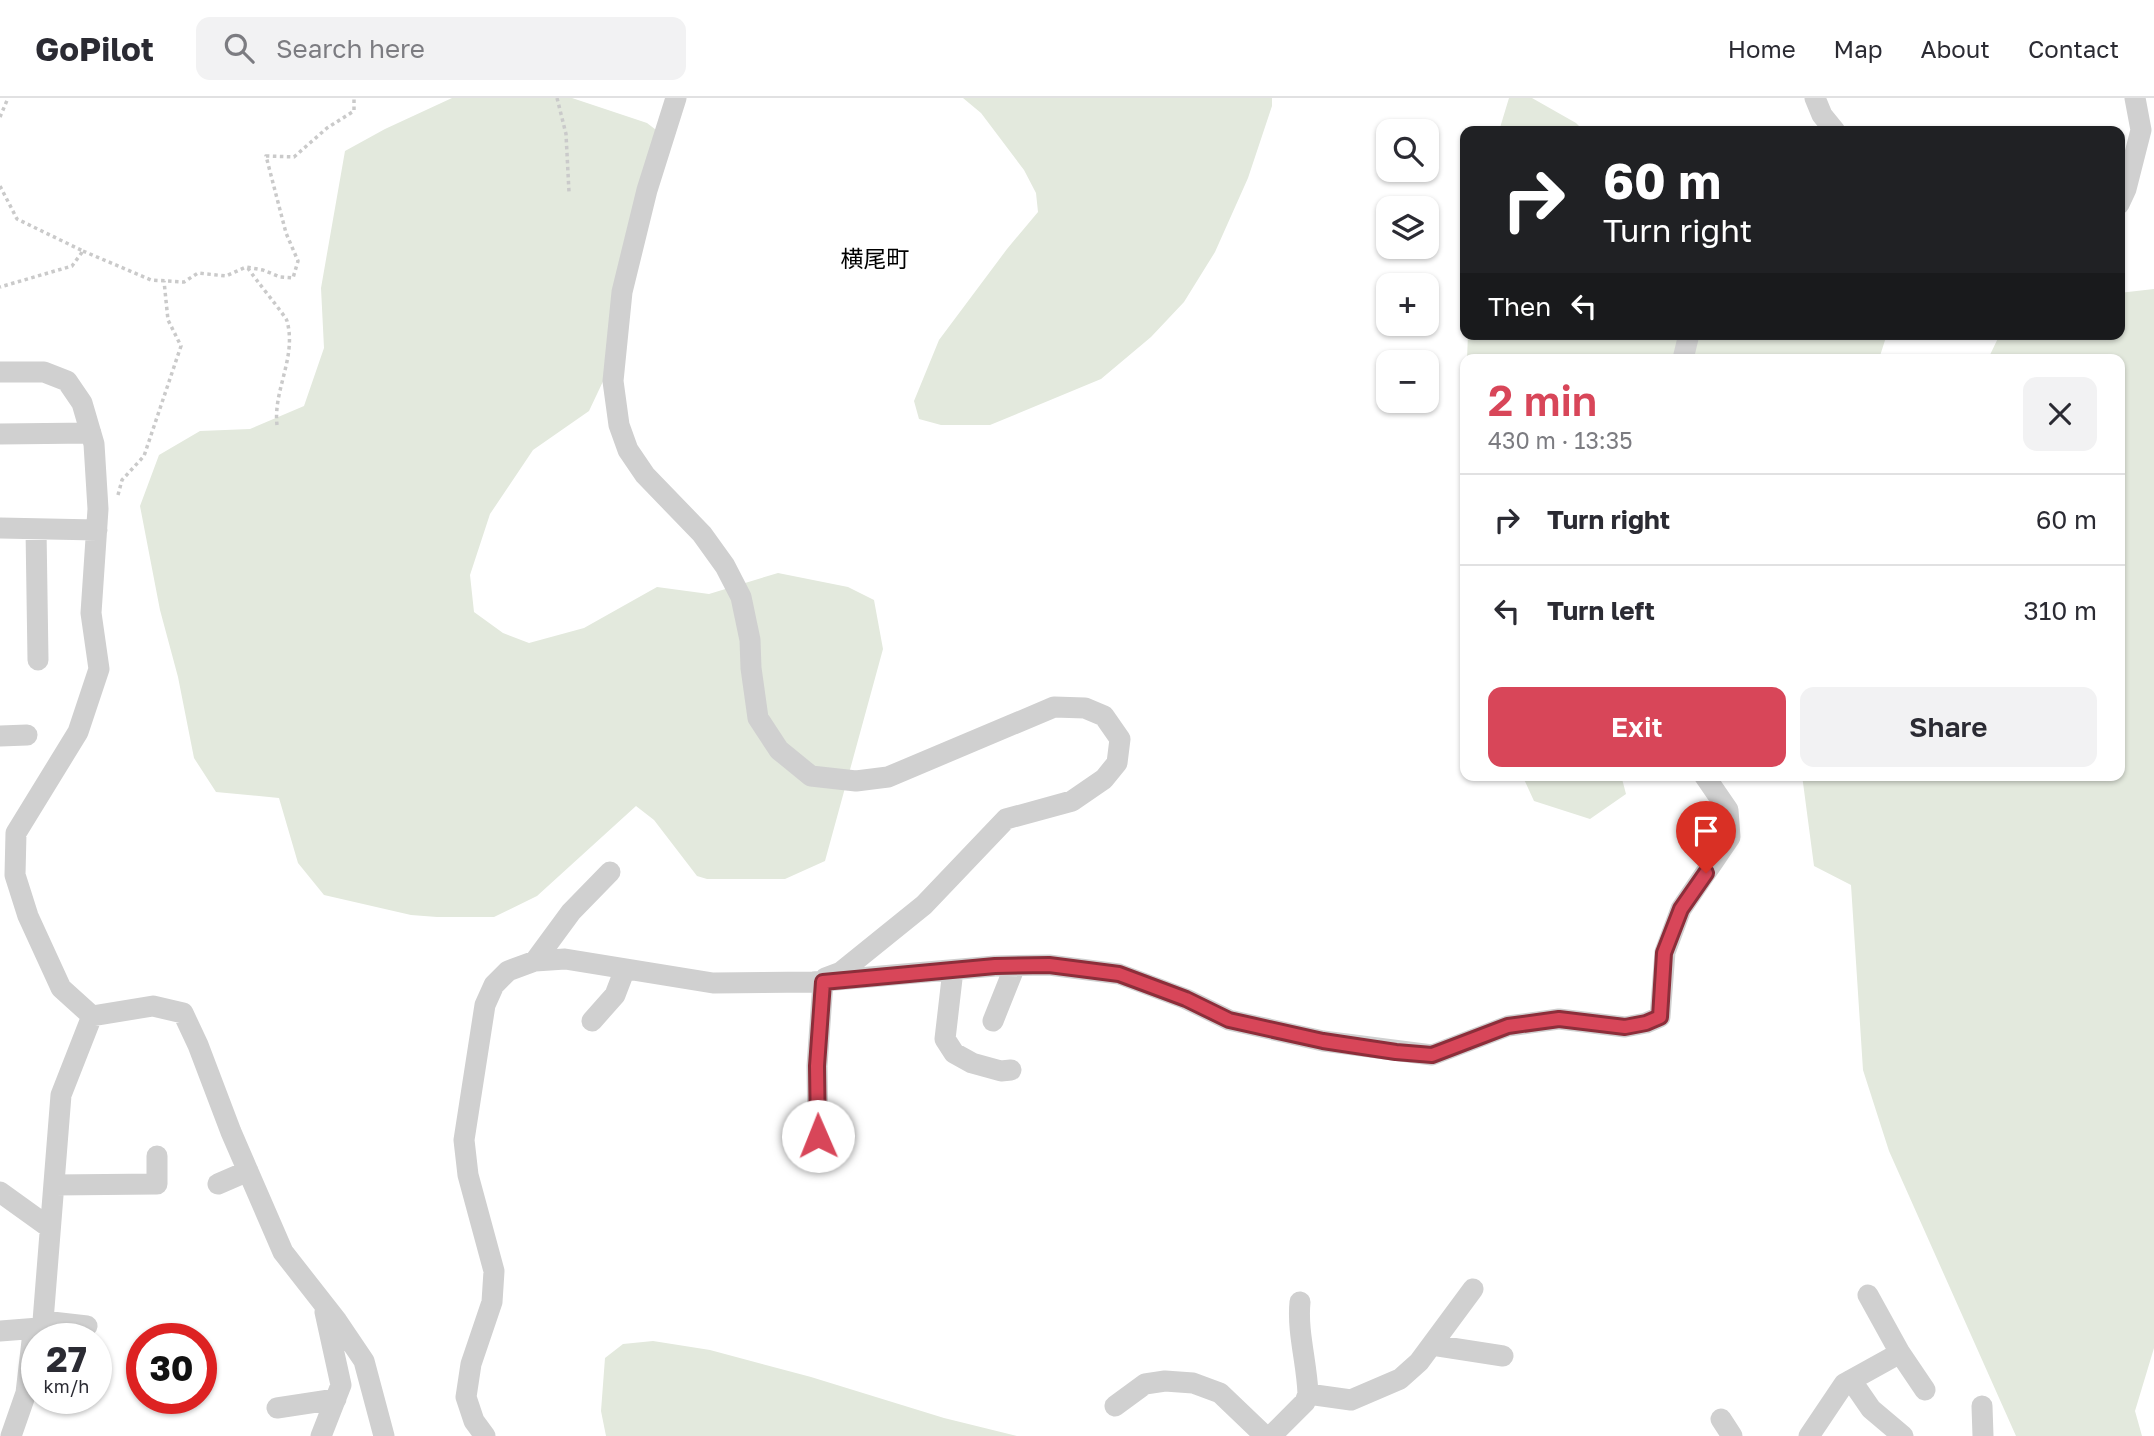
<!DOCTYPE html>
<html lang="en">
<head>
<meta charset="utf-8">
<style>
	body { margin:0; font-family:"Golos Text","Noto Sans JP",sans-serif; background:#f2f2f3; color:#2b2b33; height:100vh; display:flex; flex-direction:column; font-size:26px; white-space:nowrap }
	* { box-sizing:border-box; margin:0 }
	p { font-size:23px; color:#7c7c81 }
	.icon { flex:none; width:38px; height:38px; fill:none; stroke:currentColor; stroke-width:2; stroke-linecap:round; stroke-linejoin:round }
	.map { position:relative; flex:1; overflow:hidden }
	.sheet { position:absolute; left:1460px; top:256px; width:665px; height:427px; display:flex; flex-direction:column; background:#fff; border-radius:14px; box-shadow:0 2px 5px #0004 }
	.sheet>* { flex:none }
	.guide { position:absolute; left:1460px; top:28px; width:665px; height:214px; border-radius:14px; box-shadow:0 2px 5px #0004; background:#202124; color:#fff; overflow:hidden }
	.controls { position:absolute; left:1376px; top:21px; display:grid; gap:14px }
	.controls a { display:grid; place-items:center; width:63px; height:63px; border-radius:14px; background:#fff; box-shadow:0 2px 5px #0004; font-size:35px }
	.speed { position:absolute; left:21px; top:1225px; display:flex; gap:14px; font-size:35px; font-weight:700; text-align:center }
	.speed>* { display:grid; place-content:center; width:91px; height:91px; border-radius:50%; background:#fff; box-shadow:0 2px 5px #0004; line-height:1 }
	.speed small { font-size:18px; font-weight:400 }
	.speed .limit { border:10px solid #d22; background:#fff; color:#111 }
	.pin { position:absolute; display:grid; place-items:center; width:60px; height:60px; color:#fff; margin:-72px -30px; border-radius:50% 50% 50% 0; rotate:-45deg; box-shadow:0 0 7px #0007 }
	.pin .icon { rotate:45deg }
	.me { position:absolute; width:77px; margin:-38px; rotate:359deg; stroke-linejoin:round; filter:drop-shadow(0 0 5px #0008) }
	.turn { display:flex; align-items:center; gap:24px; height:147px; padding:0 28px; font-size:32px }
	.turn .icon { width:91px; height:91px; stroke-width:2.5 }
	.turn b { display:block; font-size:49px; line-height:60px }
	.then { display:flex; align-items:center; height:66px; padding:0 28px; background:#0003; gap:14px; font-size:26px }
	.round { display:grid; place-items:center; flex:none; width:74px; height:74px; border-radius:14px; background:#f2f2f3 }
	.headline { display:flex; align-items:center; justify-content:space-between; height:119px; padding:0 28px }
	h1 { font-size:42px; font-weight:600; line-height:52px; color:#d84659 }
	.primary-button { display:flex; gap:14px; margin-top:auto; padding:14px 28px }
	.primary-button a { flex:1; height:80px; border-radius:14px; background:#d84659; color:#fff; font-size:28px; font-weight:600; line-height:80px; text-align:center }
	.primary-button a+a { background:#f2f2f3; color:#2b2b33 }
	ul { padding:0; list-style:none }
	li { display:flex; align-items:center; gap:21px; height:91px; padding:0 28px; border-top:2px solid #e1e1e2 }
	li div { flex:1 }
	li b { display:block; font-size:26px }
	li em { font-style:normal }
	header { display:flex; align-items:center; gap:42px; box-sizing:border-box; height:98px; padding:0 35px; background:#fff; border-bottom:2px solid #e1e1e2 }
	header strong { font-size:33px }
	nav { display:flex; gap:38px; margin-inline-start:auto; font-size:24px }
	.search { width:490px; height:63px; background:#f2f2f3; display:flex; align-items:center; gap:18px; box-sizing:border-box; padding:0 24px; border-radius:14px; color:#7c7c81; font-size:26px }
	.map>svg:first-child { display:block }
</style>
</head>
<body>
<header>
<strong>GoPilot</strong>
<div class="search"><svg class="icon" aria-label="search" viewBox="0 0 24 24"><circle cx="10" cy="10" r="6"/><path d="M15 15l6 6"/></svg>Search here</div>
<nav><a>Home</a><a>Map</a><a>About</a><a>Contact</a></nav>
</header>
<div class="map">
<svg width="2154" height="1338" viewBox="0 0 2154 1338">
	<rect width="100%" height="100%" fill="#fff"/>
	<path fill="#e3e9dd" d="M452 0H572L647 25 664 38 606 277 589 313 533 352 490 416 470 477 474 514 503 535 529 545 584 530 657 489 709 496 778 475 848 489 874 502 883 551 825 763 785 781H707L697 778 654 722 636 708 537 798 494 819H437L411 817 324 797 298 765 279 700 216 694 194 660 178 579 160 512 140 408 159 357 200 333 250 331 304 308 324 250 321 190 345 53 385 31Z
		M963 0H1272V8L1248 80 1215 154 1184 204 1151 239 1101 281 990 327H941L919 321 914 303 939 242 1007 151 1038 114 1036 95 1024 72 981 15Z
		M1509 0H1532L1576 25 1584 33H1499Z
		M2154 191V1250L2135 1313 2142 1338H2016L1889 1053 1863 972 1851 787 1814 768 1802 677H2119V261H1988L2000 236H2119V195Z
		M1468 236H1887L1879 261H1467Z
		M1522 677H1621L1626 696 1590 721 1534 703Z
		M653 1243 710 1252 811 1279 944 1320 1017 1338H606L601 1313 605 1260 623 1246Z"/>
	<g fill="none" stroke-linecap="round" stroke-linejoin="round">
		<path stroke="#cacaca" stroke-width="3.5" stroke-dasharray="3.5 3.5" stroke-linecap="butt" d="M557 0 566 36 569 94
			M0 19 8 0
			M0 88 17 121 83 153 72 168 0 189
			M83 153 151 182 184 184 198 175 226 178 246 169 263 172 280 179 293 180 298 163 286 135 266 58 294 59 327 30 354 13V0
			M248 170C254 180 285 217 287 223 297 259 273 292 277 327
			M118 397 122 382 144 358 181 248 168 222 164 183"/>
		<path stroke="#d0d0d0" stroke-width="21" d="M676 0 647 92 622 194 613 283 619 327 628 352 645 377 702 436 725 468 741 499 750 542 751 570 758 620 779 652 811 678 856 683 888 679 1054 609 1085 610 1104 618 1120 641 1117 665 1104 681 1072 703 1006 721 924 807 841 874 825 880
			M1815 0 1822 17 1835 33
			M2119 106 2126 91 2141 32 2135 0
			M1683 261 1689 236
			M0 274H44L67 283 82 305 94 346 98 411 91 515 99 571 78 634 16 735 15 777 28 818 61 890 92 918
			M0 336 91 335
			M0 430 97 432
			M36 431 38 562
			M0 638 27 637
			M535 863 571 814 610 774
			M953 872 945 941 954 955 972 965 1001 973 1011 972
			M92 918 153 908 183 915 198 947 231 1034 283 1154 337 1223 364 1263 384 1338
			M592 923 615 897 625 871
			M993 923 1015 868
			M818 1038 817 968 823 884
			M218 1086 248 1073
			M54 1087 157 1086V1058
			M0 1094 50 1130
			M1868 1197 1900 1255
			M1300 1204C1297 1234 1307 1265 1308 1296
			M43 1223 87 1228
			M0 1233 39 1230
			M1432 1247 1503 1258
			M1851 1282 1871 1311 1903 1338
			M1115 1308 1145 1286 1165 1283 1193 1285 1220 1295 1265 1338
			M1982 1308 1983 1338
			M277 1310 336 1301
			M1721 1321 1732 1338
			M11 1338 26 1295 32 1243 43 1223 61 997 92 918
			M321 1338 341 1287 325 1214
			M485 1338 474 1323 466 1299 471 1266 492 1204 494 1173 468 1077 464 1042 485 907 494 887 508 873 535 863 565 861 713 885 813 884 995 868 1049 867 1119 876 1186 901 1229 922 1323 943 1432 957 1508 928 1559 921 1625 929 1646 925 1660 919 1665 854 1681 811 1730 739 1728 712 1704 677
			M1271 1338 1305 1304 1308 1296 1351 1302 1400 1281 1419 1264 1473 1191
			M1809 1338 1844 1286 1900 1255 1925 1292"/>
	</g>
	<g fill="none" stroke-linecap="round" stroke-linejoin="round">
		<defs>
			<path id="route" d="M818 1038 817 968 823 884 995 868 1049 867 1119 876 1186 901 1229 922 1323 943 1396 954 1432 957 1508 928 1559 921 1625 929 1646 925 1660 919 1664 855 1681 811 1706 775"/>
		</defs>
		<use href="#route" stroke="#8c2e3a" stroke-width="18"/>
		<use href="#route" stroke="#d84659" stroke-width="12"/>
	</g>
	<g text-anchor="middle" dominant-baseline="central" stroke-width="7" stroke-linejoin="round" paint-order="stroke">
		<g font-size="23" fill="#000" stroke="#fff">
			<text x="875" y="160">横尾町</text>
		</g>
	</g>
</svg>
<div class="controls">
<a><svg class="icon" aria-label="search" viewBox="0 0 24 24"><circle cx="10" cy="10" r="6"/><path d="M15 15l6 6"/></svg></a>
<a><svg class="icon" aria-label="layers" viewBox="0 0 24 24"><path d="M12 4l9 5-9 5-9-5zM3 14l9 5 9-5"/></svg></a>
<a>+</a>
<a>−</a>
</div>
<div class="speed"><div>27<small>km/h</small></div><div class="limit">30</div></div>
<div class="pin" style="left:1706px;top:775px;background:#d93025"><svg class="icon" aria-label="arrive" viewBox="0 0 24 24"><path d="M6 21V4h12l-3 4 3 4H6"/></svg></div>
<svg class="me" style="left:818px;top:1038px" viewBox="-20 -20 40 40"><circle r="19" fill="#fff"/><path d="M0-13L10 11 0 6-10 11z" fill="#d84659"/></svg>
<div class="guide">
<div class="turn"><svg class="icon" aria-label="right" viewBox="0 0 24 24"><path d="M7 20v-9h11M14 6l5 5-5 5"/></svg><div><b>60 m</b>Turn right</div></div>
<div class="then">Then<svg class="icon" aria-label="left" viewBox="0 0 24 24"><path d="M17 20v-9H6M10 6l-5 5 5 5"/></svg></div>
</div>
<section class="sheet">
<div class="headline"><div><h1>2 min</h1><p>430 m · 13:35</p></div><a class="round"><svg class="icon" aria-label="close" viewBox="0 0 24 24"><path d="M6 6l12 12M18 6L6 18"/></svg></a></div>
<ul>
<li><svg class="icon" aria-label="right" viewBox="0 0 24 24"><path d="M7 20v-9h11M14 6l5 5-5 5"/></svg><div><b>Turn right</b></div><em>60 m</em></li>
<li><svg class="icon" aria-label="left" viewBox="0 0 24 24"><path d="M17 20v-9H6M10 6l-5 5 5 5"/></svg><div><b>Turn left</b></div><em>310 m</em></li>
</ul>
<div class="primary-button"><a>Exit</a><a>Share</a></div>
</section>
</div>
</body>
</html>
